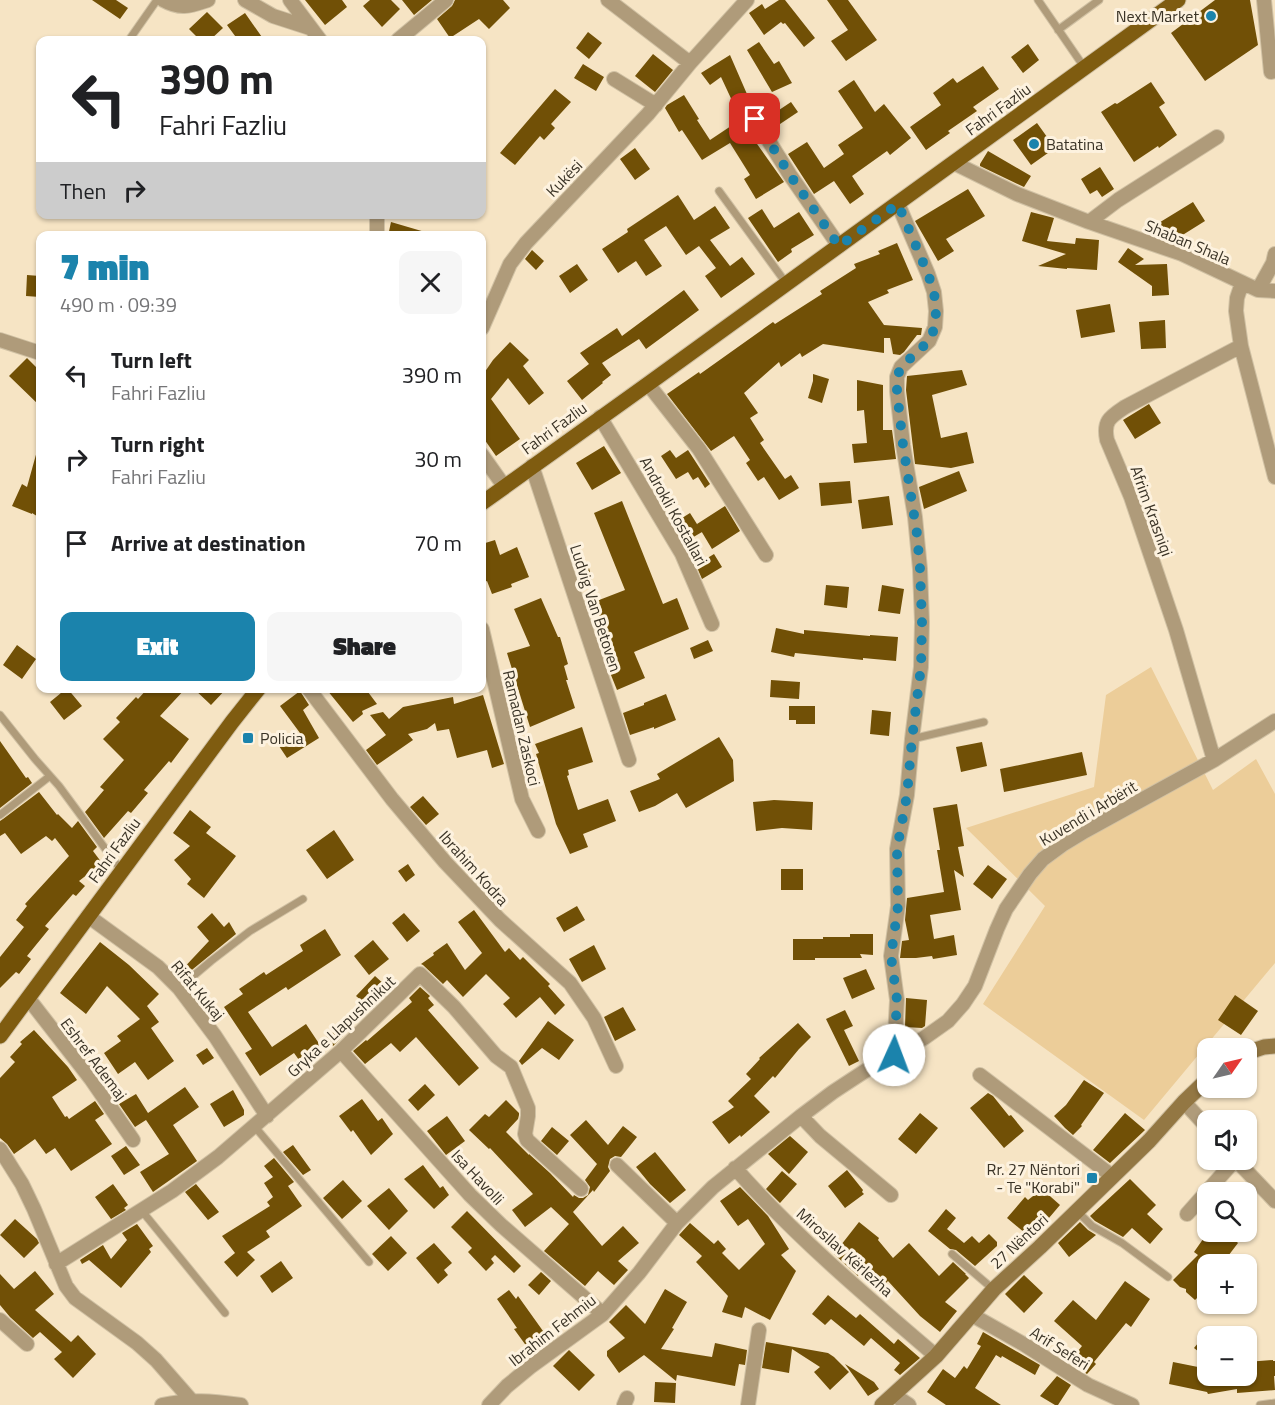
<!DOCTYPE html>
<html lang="en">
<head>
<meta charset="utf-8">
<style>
	body { margin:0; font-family:"Titillium Web",sans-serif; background:#f6f6f6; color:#202124; height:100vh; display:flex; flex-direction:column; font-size:22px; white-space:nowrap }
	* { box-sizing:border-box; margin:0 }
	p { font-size:20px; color:#757577 }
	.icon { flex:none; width:33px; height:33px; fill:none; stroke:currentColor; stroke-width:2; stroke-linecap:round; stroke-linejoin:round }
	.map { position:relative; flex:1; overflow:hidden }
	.sheet { position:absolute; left:36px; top:231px; width:450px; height:462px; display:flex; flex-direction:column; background:#fff; border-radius:12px; box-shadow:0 2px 4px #0004 }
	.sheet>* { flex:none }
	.top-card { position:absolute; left:36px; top:36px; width:450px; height:183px; border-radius:12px; box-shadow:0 2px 4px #0004; background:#fff; color:#202124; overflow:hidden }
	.needle { width:39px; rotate:56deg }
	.fabs { position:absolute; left:1197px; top:1038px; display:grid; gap:12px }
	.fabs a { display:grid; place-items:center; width:60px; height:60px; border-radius:12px; background:#fff; box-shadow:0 2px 4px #0004; font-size:30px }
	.pin { position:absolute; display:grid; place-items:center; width:51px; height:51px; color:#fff; margin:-26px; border-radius:12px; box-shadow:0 3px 9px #0006 }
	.me { position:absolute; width:66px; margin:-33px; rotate:2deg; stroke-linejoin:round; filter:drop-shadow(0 0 4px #0008) }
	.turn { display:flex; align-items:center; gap:21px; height:126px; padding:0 24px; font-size:27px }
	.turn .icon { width:78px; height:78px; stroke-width:2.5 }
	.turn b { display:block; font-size:42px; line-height:51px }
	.then { display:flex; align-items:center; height:57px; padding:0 24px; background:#0003; gap:12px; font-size:22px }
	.round { display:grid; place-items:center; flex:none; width:63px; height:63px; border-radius:12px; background:#f6f6f6 }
	.overview { display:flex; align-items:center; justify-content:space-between; height:102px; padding:0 24px }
	h1 { font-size:36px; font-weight:800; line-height:45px; color:#1b83ac }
	.cta { display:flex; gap:12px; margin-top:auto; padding:12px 24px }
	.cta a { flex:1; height:69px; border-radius:12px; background:#1b83ac; color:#fff; font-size:24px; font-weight:800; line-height:69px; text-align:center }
	.cta a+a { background:#f6f6f6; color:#202124 }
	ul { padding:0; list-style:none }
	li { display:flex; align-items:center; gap:18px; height:84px; padding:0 24px }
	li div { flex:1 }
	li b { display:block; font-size:22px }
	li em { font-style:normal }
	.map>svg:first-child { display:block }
</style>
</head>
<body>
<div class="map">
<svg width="1275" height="1405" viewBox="0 0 1275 1405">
	<rect width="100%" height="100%" fill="#f6e4c4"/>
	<path fill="#eccd99" d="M1151 667 1213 790 1256 759 1275 794V963L1144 1120 983 1004 1045 906 966 828 1094 787 1106 695Z"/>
	<path fill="#715006" d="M92 0H116L128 8 120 19Z
		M305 0H342L347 7 325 25Z
		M370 0H391L400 9 382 27 363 6Z
		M402 0H432L414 15Z
		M455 0H503L510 8 489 29 479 19 450 38 437 19 452 6Z
		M779 0H785L815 38 804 47 785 23 783 24 781 22 764 35 749 13 762 4 765 9Z
		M827 0H848L877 40 846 61 831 41 848 30Z
		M1215 0H1250L1258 45 1205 81 1171 33Z
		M207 12 223 28 210 40H200L189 29Z
		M245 13 264 40H238L227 25Z
		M588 32 602 43 589 59 576 48Z
		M759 42 774 64 779 61 792 83 772 92 747 50Z
		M1028 44 1039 60 1023 73 1011 57Z
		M653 54 673 70 655 92 635 76Z
		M730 55 750 101 735 107 721 77 710 85 701 73Z
		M583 64 604 77 596 91 574 78Z
		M983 66 999 89 973 107 977 111 948 131 950 133 926 150 910 127 941 105 933 93 953 78 957 83Z
		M854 80 875 112 884 104 911 138 890 155 887 151 852 176 864 194 850 204 834 181 814 194 788 154 807 142 824 168 844 154 838 145 863 128 838 91Z
		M1151 82 1165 103 1159 107 1177 135 1159 148 1158 146 1134 162 1101 112 1115 103 1117 104Z
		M555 89 571 102 551 124 555 128 544 140 540 136 515 165 500 153Z
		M684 95 699 119 697 120 710 140 740 120 784 182 756 199 744 179 750 175 730 143 702 160 682 130 679 132 665 108 667 105Z
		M791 102 798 112 777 126 770 116Z
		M1037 123 1055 148 1031 165 1013 140Z
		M635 148 650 169 635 180 620 159Z
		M988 151 1031 176 1024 187 980 166V164Z
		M1100 167 1114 189 1102 197 1097 190 1090 194 1081 179Z
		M968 189 985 216 946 239 954 251 938 261 915 221Z
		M678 195 694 220 715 206 730 228 710 240 730 266 742 257 755 274 721 298 705 276 716 268 699 246 686 255 666 226 644 240 662 266 646 276 636 261 618 273 602 249 628 232 627 229Z
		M1193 202 1205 221 1173 241 1166 239 1157 224Z
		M762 209 774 228 799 212 814 235 791 249 792 252 778 262 748 218Z
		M1031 212 1054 218 1047 241 1075 244 1076 238 1099 240 1097 270 1067 268V269L1038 266 1066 254 1022 241Z
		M391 222 425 232V236H388Z
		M897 243 913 280 887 290 889 293 868 302 884 325 922 328 921 335H917L904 352 900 355 893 354 890 338H884V353L823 344 802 357 800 353 781 367 779 362 744 393 758 413 750 418 764 440 760 443 785 479 791 475 799 488 779 500 764 477 758 481 746 463 750 460 734 436 711 451 667 394 699 372 700 374 773 322 775 324 822 294 820 291 856 268 854 264 880 254 878 251Z
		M1128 248 1144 259 1135 265 1167 264 1169 295 1152 296V286L1118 262Z
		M532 250 544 261 536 270 525 259Z
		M577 264 588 280 570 293 559 276Z
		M27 275 40 276V297L26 296Z
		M684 290 699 310 646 349 639 339 602 363 611 375 602 382 603 383 582 400 567 381 589 364 580 353 617 328 622 336Z
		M1110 304 1115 332 1081 338 1076 310Z
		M1165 320 1166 348 1141 349 1139 322Z
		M510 342 529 360 523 366 544 393 529 405 508 378 491 399 520 439 496 456 482 436V376L493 360Z
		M27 358 40 371V406L9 376Z
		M962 370 967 385 932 395 941 438 967 432 974 463 951 468 915 464 906 390 907 376Z
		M813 374 829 379 822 403 808 398 813 381Z
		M857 380 883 385V430H892L896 459 854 463 852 444 867 443 864 410 857 411Z
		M1149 404 1161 423 1135 439 1123 420Z
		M604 446 621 473 592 490 576 463Z
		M670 450 676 458 688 450 710 484 705 488 698 477 693 480 688 472 676 479 661 456Z
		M37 451H40V518L32 513V514L12 506 22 484 27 487Z
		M959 471 967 491 924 509 919 487Z
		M850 481 852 503 821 506 819 483Z
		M889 496 893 525 862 529 858 500Z
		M622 501 663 604 677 598 689 629 634 652 645 678 617 690 607 665 614 662 597 622 601 620 594 602 625 590 594 513Z
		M725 506 740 531 712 549 697 524Z
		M690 513 702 532 685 542 674 523Z
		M495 540 500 555 517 547 529 577 511 584 512 587 492 594 487 581 482 583V544Z
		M714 554 722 567 702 579 696 565Z
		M589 568 592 580 580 584 576 572Z
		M826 585 849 587 847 608 824 605Z
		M882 585 904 589 900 614 878 611Z
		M541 598 558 637H560L568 664 564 666 568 680H566L575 708 530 727 507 653 530 646 514 609Z
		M776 628 804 634V630L870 636V635L898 637 896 661 863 658V660L795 653 794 657 771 652Z
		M708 640 713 651 694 659 690 648Z
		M17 645 36 659 22 679 3 665Z
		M771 680 800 682 799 699 770 697Z
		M67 688 82 706 64 720 50 702Z
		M148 688H186L160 716 189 739 171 763 169 761 144 790 148 793 131 813 128 811 104 838 85 812 104 790 100 787 124 760 103 739 120 722 116 718 136 697 138 699Z
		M193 688H227L211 705Z
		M320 688H365L377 704 362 711 363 714 353 722 327 690 323 693Z
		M300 691 309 705 303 710 319 738 287 758 279 746 300 733 280 706Z
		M666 694 676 720 654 729V727L630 735 623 713 644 705V703Z
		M483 695 504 764 492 768 487 750 457 758 449 729 437 731 435 723 427 729 408 734 413 740 377 765 366 750 386 735 370 715 383 712 389 719 403 707 453 697 454 704Z
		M789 706H815V724H796V720H789Z
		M872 710 891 712 889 736 870 734Z
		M582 727 593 762 568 770 569 775 567 776 578 810 608 799 616 821 583 834 588 847 570 854 556 824 536 754 539 753 535 744Z
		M719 737 733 760 734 781 686 808 677 793 655 806 639 812 630 791 660 779 657 774Z
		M0 741 26 778 28 777 32 783 0 808Z
		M982 742 987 766 961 772 956 747Z
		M1082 752 1087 775 1004 792 1000 769Z
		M39 792 57 815 58 814 72 828 78 821 97 847 93 851 102 863 79 881 85 886 76 896 73 894 45 926 49 929 27 956 31 959 19 974 16 972 0 988V957L24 927 16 920 27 906 25 904 69 856 55 838 52 841 46 836 21 854 5 833 0 836V821L3 819Z
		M423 796 439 814 426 825 410 807Z
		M774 800 813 802 812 830 782 828 756 831 753 802Z
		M957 804 964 846 958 847 964 877 954 870 961 910 930 915 934 939 954 935 957 955 933 959 932 956 916 958H900L902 941 909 940 905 920 907 898 944 892 937 850H940L933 808Z
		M190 810 211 827 206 833 236 856 204 898 187 884 191 879 174 860 190 846 173 833Z
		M334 830 354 860 327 879 306 850Z
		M408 864 415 875 406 882 398 871Z
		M988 865 1007 879 992 899 973 884Z
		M781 869H803V890H781Z
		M577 906 585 920 564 932 556 918Z
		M474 910 505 952 509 948 520 960 523 957 550 984 548 986 565 1005 555 1015 540 997 516 1018 503 1004 510 998 486 974 463 997 447 980 443 984 423 965 421 964 434 955 433 953 447 943 465 970 482 953 458 922Z
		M212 913 224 927 229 922 236 934 182 978 178 974 209 941 197 927Z
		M404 913 420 931 407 942 392 923Z
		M325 929 341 955 288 990 286 987 248 1012 272 1047 306 1024 320 1045 299 1060 294 1053 260 1076 245 1053 252 1049 224 1007 243 994 239 989 264 972 266 975 303 951 300 945Z
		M850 934H873V955L860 954 862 958H815V960H793V939H823V937H850Z
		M373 940 389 959 369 975 354 956Z
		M100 942 129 965 159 994 147 1006 159 1022 151 1028 174 1061 148 1080 135 1062 118 1074 104 1053 121 1041 117 1036 140 1019 107 986 86 1014 60 993Z
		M594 945 606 969 582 982 569 959Z
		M866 969 875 989 852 999 843 978Z
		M375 976 386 986 368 1006 356 996Z
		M420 987 430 996 428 998 434 1005 428 1010 479 1068 459 1086 416 1037 400 1052 391 1043 365 1064 353 1051 366 1040 367 1041 412 1002 409 998Z
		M1235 995 1258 1011 1241 1035 1218 1020Z
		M906 998 927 1000 925 1026 922 1028 905 1027Z
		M623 1007 636 1030 615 1041 604 1017Z
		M845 1010 853 1026 844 1030 859 1061 849 1066 826 1019Z
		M548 1021 574 1040 559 1060 542 1048 522 1065 519 1061Z
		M798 1023 811 1037 799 1049 775 1078 773 1076 754 1096 770 1112 741 1137 740 1135 729 1144 712 1122 734 1107 728 1101 751 1079 746 1074 760 1059 759 1058Z
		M338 1029 343 1036 333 1046 326 1037Z
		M34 1030 68 1067 77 1080 52 1097 65 1117 67 1116 69 1119 95 1101 104 1114 95 1120 112 1144 71 1171 55 1148 46 1154 35 1139 14 1154 7 1144 0 1138V1078L15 1062 10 1057 22 1044 20 1042Z
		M207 1048 214 1058 203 1065 196 1055Z
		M1084 1080 1104 1093 1081 1125 1082 1126 1073 1135 1065 1128 1054 1116 1066 1105Z
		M425 1084 435 1095 418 1111 408 1100Z
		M185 1087 199 1107 173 1125 197 1161 153 1192 140 1172 169 1154 146 1120 135 1127 119 1104 136 1094 148 1113Z
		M233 1090 244 1110V1115L224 1127 210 1104Z
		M988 1093 993 1096 1009 1116 1011 1115 1024 1131 1004 1148 970 1108Z
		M362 1099 378 1121 382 1118 393 1134 371 1155 353 1130 351 1132 339 1116Z
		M506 1100 519 1113V1115L518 1119 506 1132 529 1155V1154L550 1173 573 1197 574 1195 579 1198H583L588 1195 590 1187 585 1180 597 1164 570 1135 586 1120 608 1145 623 1126 637 1137 621 1157 615 1156 610 1159 608 1167 610 1171 594 1192 593 1190 573 1212 602 1246 623 1226 639 1243 618 1261 628 1270 614 1285 598 1271 585 1286 544 1251 569 1224 551 1207 525 1227 512 1210 533 1194 490 1148 489 1149 469 1130 485 1114 489 1117Z
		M920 1113 938 1128 916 1154 898 1139Z
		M1125 1113 1145 1130 1110 1163 1093 1150Z
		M447 1116 465 1141 446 1155 427 1131Z
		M552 1127 569 1141 557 1155 541 1141Z
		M790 1136 808 1152 789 1174 768 1154Z
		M293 1145 311 1170 303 1175 283 1152Z
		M126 1146 140 1165 124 1175 111 1156Z
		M655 1152 686 1190 670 1203 650 1184 636 1167Z
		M274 1158 294 1182 288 1186 302 1206 266 1231 270 1237 247 1252 255 1260 237 1277 224 1262 235 1253 222 1236 270 1206 267 1202 273 1197 264 1183 273 1177 264 1166Z
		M423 1165 440 1188 443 1186 449 1195 434 1209 404 1179Z
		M847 1170 863 1190 862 1192 864 1194 845 1208 828 1186Z
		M782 1171 797 1184 780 1203 766 1189Z
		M1130 1179 1156 1205 1147 1214 1163 1229 1150 1244 1132 1228 1123 1237 1095 1221 1090 1216Z
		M343 1180 362 1201 342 1219 323 1198Z
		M113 1184 128 1205 124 1208 126 1210 111 1219 95 1197Z
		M196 1184 219 1212 208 1220 185 1192Z
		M740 1187 768 1216 789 1249 781 1255 796 1271 770 1320 745 1307 742 1318 722 1312 728 1296 696 1262 702 1256 679 1235 690 1223 714 1244 718 1240 726 1249 722 1253 739 1270 765 1244 748 1219 738 1226 720 1201Z
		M389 1188 408 1211 389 1230 367 1206Z
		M1042 1189 1060 1205 1043 1225 1042 1224 1031 1238 1007 1218 1025 1197 1028 1200Z
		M946 1209 956 1218 947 1229 964 1243 972 1236 979 1243 989 1234 997 1242V1246L975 1266 956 1250 950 1249 928 1231Z
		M467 1211 521 1266 514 1273 495 1255 491 1259 494 1263 486 1271 468 1252 472 1248 451 1227Z
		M15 1219 37 1239 39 1243 24 1258 0 1235Z
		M859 1222 879 1238 878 1240 893 1258 909 1243 939 1276 953 1262 966 1274H965L969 1278 945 1302 957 1311 940 1332 920 1316 888 1281 880 1289 864 1271 858 1276 834 1254Z
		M1080 1222 1088 1230 1096 1235 1069 1257 1058 1243Z
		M137 1224 153 1246 149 1249 151 1252 121 1288 89 1260 82 1264 80 1260 103 1245 111 1259 127 1240 122 1233Z
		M1208 1232H1243L1236 1241 1238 1243 1222 1264H1208V1287L1195 1300 1186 1292V1289L1180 1287 1173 1280 1198 1255 1194 1252Z
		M391 1236 407 1253 388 1271 372 1254Z
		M434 1243 452 1263 444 1270 448 1275 438 1284 416 1258Z
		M281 1261 293 1278 272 1293 260 1276Z
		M35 1271 54 1294 35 1310 71 1342 78 1335 96 1354 73 1378 54 1359 62 1352 40 1332 33 1338 10 1317 0 1305V1274L14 1289Z
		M541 1272 551 1281 539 1295 528 1285Z
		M1024 1275 1043 1293 1024 1313 1005 1294Z
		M1125 1281 1150 1299 1131 1327 1126 1323 1094 1362 1096 1364 1087 1374 1069 1362 1082 1346 1054 1321 1073 1300 1096 1320Z
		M665 1289 687 1302 672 1328 674 1329 661 1349 712 1357 715 1343 747 1350 745 1365 739 1364 735 1386 677 1375 676 1381 644 1355 619 1373 607 1356V1351L625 1338 609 1322 626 1305 645 1324Z
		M509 1290 516 1299 518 1296 548 1338 530 1351 514 1329 517 1328 497 1299Z
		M828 1295 856 1318 860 1314 894 1344 898 1339 920 1358 900 1375 894 1370 900 1363 871 1338 864 1346 831 1319 825 1325 812 1314Z
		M1208 1331V1359L1194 1348Z
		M983 1332 1040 1365 1035 1375 1002 1356 1001 1358 996 1355 975 1388 1001 1405H946L927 1392 943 1369 955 1378 964 1366 967 1369 981 1346 977 1344Z
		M766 1342 828 1353 834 1357 849 1372 830 1390 814 1372 820 1367 792 1349 789 1373 762 1368Z
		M569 1350 595 1375 579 1391 553 1366Z
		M1273 1360V1361H1275V1376H1274L1275 1390 1237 1393V1389L1208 1394 1207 1392 1169 1384 1173 1362 1208 1369V1376H1246V1362Z
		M845 1364 874 1382 879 1389 868 1396Z
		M1057 1376 1071 1385 1058 1405H1055L1040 1396Z
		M655 1382 676 1383 675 1403 654 1402Z"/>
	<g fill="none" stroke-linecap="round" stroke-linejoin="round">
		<defs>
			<path id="lane" d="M1038 0 1084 67
				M1058 30 1099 0
				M129 40 157 0
				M719 191 786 283
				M0 715 35 759 59 786 121 870
				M912 739 984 722
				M0 815 50 776
				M179 988 211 961 250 931 303 899
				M255 1127 369 1262
				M142 1211 225 1313
				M1077 1211 1092 1226 1122 1243 1168 1277
				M952 1254 993 1289
				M1260 1405 1275 1403"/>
			<path id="street" d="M163 0C181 10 190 6 208 0
				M245 0 273 16 310 28
				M290 0 320 40
				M608 0 690 63
				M1264 0 1271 72 1275 71
				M398 40 446 0
				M614 79 656 105
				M755 119 790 175 839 246
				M954 163 1017 194 1089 222 1182 254 1258 290 1275 291
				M1089 222 1118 200 1217 137
				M377 236V214
				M1242 283 1237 298 1236 311 1241 346 1275 477
				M1258 290 1273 263 1275 254
				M482 328 510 264 526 243 648 114 690 63 747 0
				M0 340 40 353
				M648 384 699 449 766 555
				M600 417 682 554 712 624
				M482 455 504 486
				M532 466 629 760
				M482 629 522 799 538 831
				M308 688 392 799 445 862 500 920 570 983 594 1018 616 1066
				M1214 760 1176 630 1131 497 1107 440C1103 421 1110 417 1125 407L1241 346
				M88 916 158 967 179 988 215 1036 267 1116
				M28 998 91 1079 133 1140
				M341 1051 470 1195 501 1225 603 1314
				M894 1055 897 1000 891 956 898 906 897 849 907 795 912 739 921 667 922 622 920 569 915 517 903 445 897 391V377L901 367 929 341 935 327 936 311 934 292 928 274 898 204
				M980 1075 1112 1176
				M1184 1102 1208 1128
				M801 1116 820 1136 891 1195
				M0 1149 22 1184 34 1209 66 1286 75 1298 137 1343 156 1360 191 1400
				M1236 1160 1275 1201
				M617 1165 677 1223
				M735 1168C796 1237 867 1297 936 1356
				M1187 1214 1235 1160
				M56 1264 172 1191 218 1157 341 1051 420 974 454 1007 496 1056 511 1067 528 1108V1116L525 1134 527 1140 581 1189
				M972 1315 1025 1345 1088 1385 1132 1405
				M0 1320 27 1344
				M894 1395 909 1405
				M162 1405C191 1399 211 1401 241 1405
				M489 1405 507 1386 530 1367 603 1314 639 1273 677 1223 713 1187 801 1116 833 1092 865 1071 924 1038 948 1021 963 1004 975 986 997 929 1006 909 1030 874 1043 859 1062 845 1085 831 1214 760 1275 721
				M624 1405 627 1398
				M748 1405 759 1330"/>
			<path id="secondary" d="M1246 1053 1264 1047 1275 1046
				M882 1405 936 1356 994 1289 1040 1247 1149 1141 1184 1102 1208 1079"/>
			<path id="primary" d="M482 503 648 384 1178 0
				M0 1036 232 722 259 688"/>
		</defs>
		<use href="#lane" stroke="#d0c1a4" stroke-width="9"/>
		<use href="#street" stroke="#d0c1a4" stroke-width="16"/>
		<use href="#secondary" stroke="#d0c1a4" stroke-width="17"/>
		<use href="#primary" stroke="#d0c1a4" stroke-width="17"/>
		<use href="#lane" stroke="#af9b7a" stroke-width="7"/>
		<use href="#street" stroke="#af9b7a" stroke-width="14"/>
		<use href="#secondary" stroke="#937743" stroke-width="15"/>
		<use href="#primary" stroke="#7f5c10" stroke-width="15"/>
	</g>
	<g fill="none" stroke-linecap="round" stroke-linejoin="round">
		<path stroke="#1b83ac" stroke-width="10" stroke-dasharray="0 18" d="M755 119 790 175 839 246 898 204 928 274 934 292 936 311 935 327 929 341 901 367 897 377V391L903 445 917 534 920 569 922 622 921 667 912 739 907 795 897 849 898 906 891 956 897 1000 894 1055"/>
	</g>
	<g fill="#1b83ac" stroke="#fdf2df" stroke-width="2">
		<circle cx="1211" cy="16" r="6"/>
		<circle cx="1034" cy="144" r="6"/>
		<rect x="242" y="732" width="12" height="12" rx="3"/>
		<rect x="1086" y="1172" width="12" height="12" rx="3"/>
	</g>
	<g text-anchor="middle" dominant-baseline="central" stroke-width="6" stroke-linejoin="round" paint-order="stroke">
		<g font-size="16" fill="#3a3326" stroke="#fdf2df" text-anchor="end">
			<text x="1199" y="16">Next Market</text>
			<text x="1046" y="144" text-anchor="start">Batatina</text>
			<text x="260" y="738" text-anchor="start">Policia</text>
			<text x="1080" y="1169">Rr. 27 Nëntori<tspan x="1080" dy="18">- Te "Korabi"</tspan></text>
		</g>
		<g font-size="16" fill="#3a3326" stroke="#fdf2df">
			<text transform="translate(998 109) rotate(-36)">Fahri Fazliu</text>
			<text transform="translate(564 178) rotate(-46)">Kukësi</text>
			<text transform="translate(1188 242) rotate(23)">Shaban Shala</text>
			<text transform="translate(554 428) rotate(-36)">Fahri Fazliu</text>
			<text transform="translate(674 511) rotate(61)">Androkli Kostallari</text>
			<text transform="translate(1152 511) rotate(70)">Afrim Krasniqi</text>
			<text transform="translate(596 608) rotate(72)">Ludvig Van Betoven</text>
			<text transform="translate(522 728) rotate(77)">Ramadan Zaskoci</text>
			<text transform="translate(1088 813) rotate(-31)">Kuvendi i Arbërit</text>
			<text transform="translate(114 850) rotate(-54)">Fahri Fazliu</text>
			<text transform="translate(474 868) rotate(48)">Ibrahim Kodra</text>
			<text transform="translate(198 990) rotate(50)">Rifat Kukaj</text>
			<text transform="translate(341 1026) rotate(-43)">Gryka e Llapushnikut</text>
			<text transform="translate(94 1059) rotate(53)">Eshref Ademaj</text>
			<text transform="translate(478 1177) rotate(47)">Isa Havolli</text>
			<text transform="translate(1019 1241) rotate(-43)">27 Nëntori</text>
			<text transform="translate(845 1252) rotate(42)">Mirosllav Kërlezha</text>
			<text transform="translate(552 1330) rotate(-38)">Ibrahim Fehmiu</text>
			<text transform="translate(1060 1348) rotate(32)">Arif Seferi</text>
		</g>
	</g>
</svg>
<div class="fabs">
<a><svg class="needle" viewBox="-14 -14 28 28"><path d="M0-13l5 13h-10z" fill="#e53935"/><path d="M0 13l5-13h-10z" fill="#757577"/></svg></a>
<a><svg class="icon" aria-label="sound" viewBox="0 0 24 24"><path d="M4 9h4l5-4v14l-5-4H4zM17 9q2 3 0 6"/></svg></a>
<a><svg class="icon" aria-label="search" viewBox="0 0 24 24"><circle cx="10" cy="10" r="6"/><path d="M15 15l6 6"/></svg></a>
<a>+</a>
<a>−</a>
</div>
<div class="pin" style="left:755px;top:119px;background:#d93025"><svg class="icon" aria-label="arrive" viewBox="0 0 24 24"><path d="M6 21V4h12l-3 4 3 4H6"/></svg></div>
<svg class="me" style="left:894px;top:1055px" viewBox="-20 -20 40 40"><circle r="19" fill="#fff"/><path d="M0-13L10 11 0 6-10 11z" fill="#1b83ac"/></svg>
<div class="top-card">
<div class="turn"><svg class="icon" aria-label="left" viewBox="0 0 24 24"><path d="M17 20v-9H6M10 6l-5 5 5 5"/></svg><div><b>390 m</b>Fahri Fazliu</div></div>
<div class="then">Then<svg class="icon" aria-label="right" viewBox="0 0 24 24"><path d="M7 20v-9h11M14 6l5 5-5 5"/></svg></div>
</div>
<section class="sheet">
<div class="overview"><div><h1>7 min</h1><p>490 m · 09:39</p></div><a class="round"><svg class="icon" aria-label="close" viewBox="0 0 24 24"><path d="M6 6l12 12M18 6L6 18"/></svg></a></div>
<ul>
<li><svg class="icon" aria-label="left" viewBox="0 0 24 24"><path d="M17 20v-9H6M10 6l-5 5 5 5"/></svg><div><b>Turn left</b><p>Fahri Fazliu</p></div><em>390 m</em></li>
<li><svg class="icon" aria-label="right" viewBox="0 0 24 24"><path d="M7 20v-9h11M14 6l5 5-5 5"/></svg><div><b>Turn right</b><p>Fahri Fazliu</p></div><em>30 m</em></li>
<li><svg class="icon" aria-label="arrive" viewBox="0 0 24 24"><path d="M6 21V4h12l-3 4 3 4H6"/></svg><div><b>Arrive at destination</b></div><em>70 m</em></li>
</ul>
<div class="cta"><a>Exit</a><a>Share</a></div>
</section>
</div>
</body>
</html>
